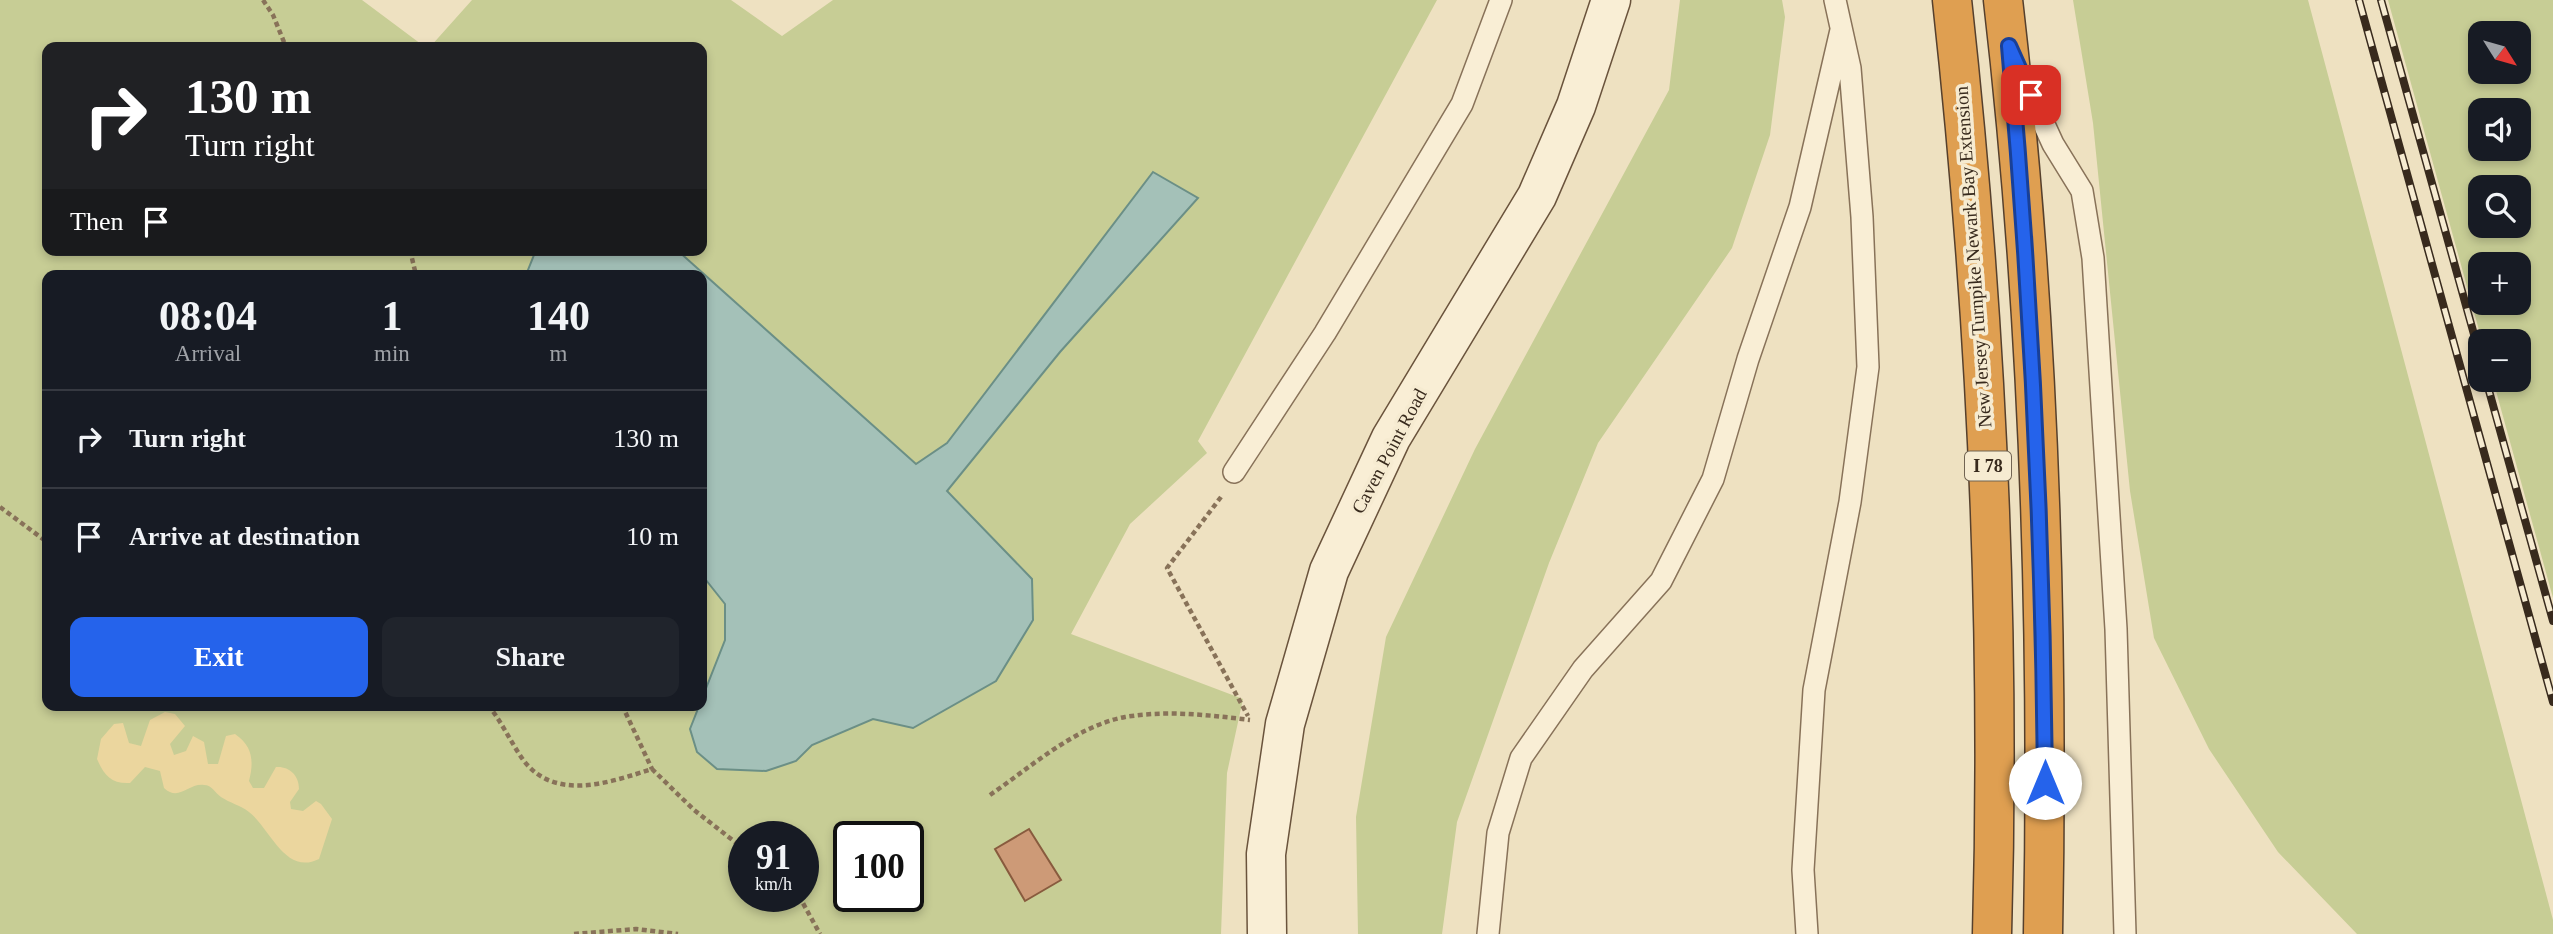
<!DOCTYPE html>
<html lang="en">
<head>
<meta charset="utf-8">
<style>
	body { margin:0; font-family:"Times New Roman",serif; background:#20242c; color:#f1f3f6; height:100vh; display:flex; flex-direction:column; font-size:26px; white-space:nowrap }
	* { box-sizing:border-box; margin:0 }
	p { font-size:23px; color:#9ea1a6 }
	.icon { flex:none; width:38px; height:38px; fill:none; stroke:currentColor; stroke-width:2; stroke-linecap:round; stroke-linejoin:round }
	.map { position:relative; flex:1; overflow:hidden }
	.panel { position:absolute; left:42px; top:270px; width:665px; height:441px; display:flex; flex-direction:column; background:#171b24; border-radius:14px; box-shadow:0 4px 10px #0003 }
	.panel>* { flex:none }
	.top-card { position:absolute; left:42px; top:42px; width:665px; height:214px; border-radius:14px; box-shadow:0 4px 10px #0003; background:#202124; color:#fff; overflow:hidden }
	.needle { width:46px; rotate:127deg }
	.buttons { position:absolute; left:2468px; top:21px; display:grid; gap:14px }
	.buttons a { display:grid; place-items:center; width:63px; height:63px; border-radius:14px; background:#171b24; box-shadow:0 4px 10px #0003; font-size:35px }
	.speed { position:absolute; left:728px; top:821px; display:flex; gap:14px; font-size:35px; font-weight:700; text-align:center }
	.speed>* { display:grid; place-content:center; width:91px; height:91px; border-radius:50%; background:#171b24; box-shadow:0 4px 10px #0003; line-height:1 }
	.speed small { font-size:18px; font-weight:400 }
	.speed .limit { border:4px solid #111; border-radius:10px; background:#fff; color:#111 }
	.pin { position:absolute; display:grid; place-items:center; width:60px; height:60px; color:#fff; margin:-30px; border-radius:14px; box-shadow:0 4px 10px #0006 }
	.me { position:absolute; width:77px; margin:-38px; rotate:0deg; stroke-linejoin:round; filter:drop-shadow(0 0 5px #0008) }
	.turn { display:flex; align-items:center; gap:24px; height:147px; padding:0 28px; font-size:32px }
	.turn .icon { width:91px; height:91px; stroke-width:2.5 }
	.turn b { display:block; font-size:49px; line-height:60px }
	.then { display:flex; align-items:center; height:66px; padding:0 28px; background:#0003; gap:14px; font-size:26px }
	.eta { display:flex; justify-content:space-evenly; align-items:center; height:119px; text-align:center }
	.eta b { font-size:42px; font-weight:800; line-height:49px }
	.primary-button { display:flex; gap:14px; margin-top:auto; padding:14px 28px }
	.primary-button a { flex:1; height:80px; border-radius:14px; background:#2563eb; color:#fff; font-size:28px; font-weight:800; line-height:80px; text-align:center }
	.primary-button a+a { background:#20242c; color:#f1f3f6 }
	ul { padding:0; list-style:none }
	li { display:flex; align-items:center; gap:21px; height:98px; padding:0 28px; border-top:2px solid #363941 }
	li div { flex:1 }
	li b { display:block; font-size:26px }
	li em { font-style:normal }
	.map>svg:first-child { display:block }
</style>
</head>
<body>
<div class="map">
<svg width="2553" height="934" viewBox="0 0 2553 934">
	<rect width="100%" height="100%" fill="#eee1c1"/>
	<path fill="#c7cd95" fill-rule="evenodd" d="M0 0H362L425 47H47V250H702V47H430L472 0H731L782 36 833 0H1437L1198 441 1207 453 1130 524 1071 634 1243 699 1227 773 1221 934H0ZM47 275H702V705H47ZM744 836H803V896H744ZM849 836H908V896H849Z
		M1680 0H1782L1785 17 1770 135 1732 248 1598 443 1549 563 1457 822 1442 934H1358L1356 817 1386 637 1475 449 1669 90Z
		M2073 0H2308L2553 920V934H2357L2278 852 2209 749 2154 638 2130 491 2093 123Z
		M2388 0H2553V598L2493 380H2518V341H2482ZM2480 33H2518V72H2480ZM2480 110H2518V149H2480ZM2518 187V226H2480V187ZM2480 264H2518V303H2480Z"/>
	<path fill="#ebd69e" d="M165 712 175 714 185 726 170 744 174 755 186 751 193 736 204 742 208 764H218L226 736 235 734C253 746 254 762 249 781L253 788H264L276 767C289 766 299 775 299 789L290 802 291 809 303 811 316 801 321 804 332 819 319 859C285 876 270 828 249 812 240 805 230 803 221 797 215 793 212 785 204 785 188 783 179 802 164 788L160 771 145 767 130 783C111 784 104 775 97 759L101 739 114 724 123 723 129 743 141 746 150 720Z"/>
	<path fill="#a4c1b8" stroke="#6b8f86" stroke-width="2" d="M1153 172 1198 198 1060 352 947 491 1032 579 1033 620 996 681 913 728 873 719 812 745 796 761 766 771 717 769 697 752 690 729 725 640V604L702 575V275H526L536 250H677L916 464 947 443Z"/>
	<path fill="#cd9a77" stroke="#885b3e" stroke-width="2" d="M1029 829 1061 880 1025 901 995 849Z"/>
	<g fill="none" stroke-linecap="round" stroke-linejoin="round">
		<defs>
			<path id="lane" d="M2021 74 2053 144 2082 191 2093 258 2116 629 2125 934
				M1234 472 1325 333 1462 104 1501 0
				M1488 934 1498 833 1521 758 1583 669 1661 581 1713 479 1748 359 1800 207 1841 30
				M1807 934 1803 870 1814 690 1850 502 1868 367 1862 217 1850 68 1835 0"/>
			<path id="secondary" d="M1267 934 1266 854 1285 724 1329 571 1391 438 1537 196 1576 106 1611 0"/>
			<path id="highway" d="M1952 0C1986 310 2001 622 1992 934
				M2003 0C2039 310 2049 622 2043 934"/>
		</defs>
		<use href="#lane" stroke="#887259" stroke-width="24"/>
		<use href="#secondary" stroke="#6a533c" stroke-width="41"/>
		<use href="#highway" stroke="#56402d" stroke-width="41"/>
		<path stroke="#887259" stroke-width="4.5" stroke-dasharray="5 3.5" stroke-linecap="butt" d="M263 0 273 15 286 47
			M410 250 416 275
			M1221 497 1167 568 1248 716
			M0 507 47 542
			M488 705C502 722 511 743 524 761 556 802 611 782 652 769L694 810 744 849
			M622 705 652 769
			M990 795C1031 767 1076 726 1125 717 1167 710 1209 715 1250 720
			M799 896 820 934
			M574 934 636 929 678 934"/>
		<use href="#lane" stroke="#f9eed5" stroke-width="21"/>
		<use href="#secondary" stroke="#f9eed5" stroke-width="38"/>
		<use href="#highway" stroke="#df9f51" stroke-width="38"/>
		<defs>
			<path id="rail" d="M2359 0 2553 702
				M2381 0 2480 356
				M2486 380 2553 621"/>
		</defs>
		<use href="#rail" stroke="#382a1d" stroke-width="8"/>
		<use href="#rail" stroke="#f6ebd1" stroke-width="5" stroke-dasharray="16" stroke-linecap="butt"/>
	</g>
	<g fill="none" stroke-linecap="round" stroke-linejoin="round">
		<defs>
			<path id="route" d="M2031 95 2009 46C2031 292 2043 536 2045 783"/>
		</defs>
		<use href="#route" stroke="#184099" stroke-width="18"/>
		<use href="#route" stroke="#2563eb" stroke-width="12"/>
	</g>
	<g text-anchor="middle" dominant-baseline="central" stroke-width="7" stroke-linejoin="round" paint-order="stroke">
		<rect fill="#f6ebd1" stroke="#716453" stroke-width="2" x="1965" y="451.5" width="46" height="29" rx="5"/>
		<g font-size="18" font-weight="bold" fill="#382a1d">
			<text x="1988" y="466">I 78</text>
		</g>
		<g font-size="19" fill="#382a1d" stroke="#f6ebd1">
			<text transform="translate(1973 257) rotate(-94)">New Jersey Turnpike Newark Bay Extension</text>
			<text transform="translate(1389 451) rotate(-62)">Caven Point Road</text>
		</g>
	</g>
</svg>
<div class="buttons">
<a><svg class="needle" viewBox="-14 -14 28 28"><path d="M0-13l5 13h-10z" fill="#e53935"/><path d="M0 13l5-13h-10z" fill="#9ea1a6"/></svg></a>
<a><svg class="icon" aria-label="sound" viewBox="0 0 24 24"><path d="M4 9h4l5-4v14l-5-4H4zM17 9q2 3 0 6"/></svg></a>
<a><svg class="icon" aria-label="search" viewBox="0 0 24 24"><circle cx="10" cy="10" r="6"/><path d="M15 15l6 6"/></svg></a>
<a>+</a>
<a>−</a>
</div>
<div class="speed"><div>91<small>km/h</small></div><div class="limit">100</div></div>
<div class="pin" style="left:2031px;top:95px;background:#d93025"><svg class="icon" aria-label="arrive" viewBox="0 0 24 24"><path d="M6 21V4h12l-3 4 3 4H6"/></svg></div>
<svg class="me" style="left:2045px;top:783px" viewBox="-20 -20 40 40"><circle r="19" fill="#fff"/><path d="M0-13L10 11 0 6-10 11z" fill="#2563eb"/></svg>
<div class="top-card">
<div class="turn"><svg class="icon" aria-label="right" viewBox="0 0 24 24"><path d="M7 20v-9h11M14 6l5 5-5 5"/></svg><div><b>130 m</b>Turn right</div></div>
<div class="then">Then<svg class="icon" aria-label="arrive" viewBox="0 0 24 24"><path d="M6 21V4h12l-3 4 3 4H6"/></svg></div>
</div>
<section class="panel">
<div class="eta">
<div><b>08:04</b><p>Arrival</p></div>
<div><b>1</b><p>min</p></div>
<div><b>140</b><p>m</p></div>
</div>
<ul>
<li><svg class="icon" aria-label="right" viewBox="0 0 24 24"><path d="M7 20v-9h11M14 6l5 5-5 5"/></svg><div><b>Turn right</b></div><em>130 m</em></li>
<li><svg class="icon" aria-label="arrive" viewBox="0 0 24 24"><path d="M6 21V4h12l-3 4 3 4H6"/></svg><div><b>Arrive at destination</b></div><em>10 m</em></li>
</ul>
<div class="primary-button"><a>Exit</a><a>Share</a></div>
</section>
</div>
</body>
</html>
